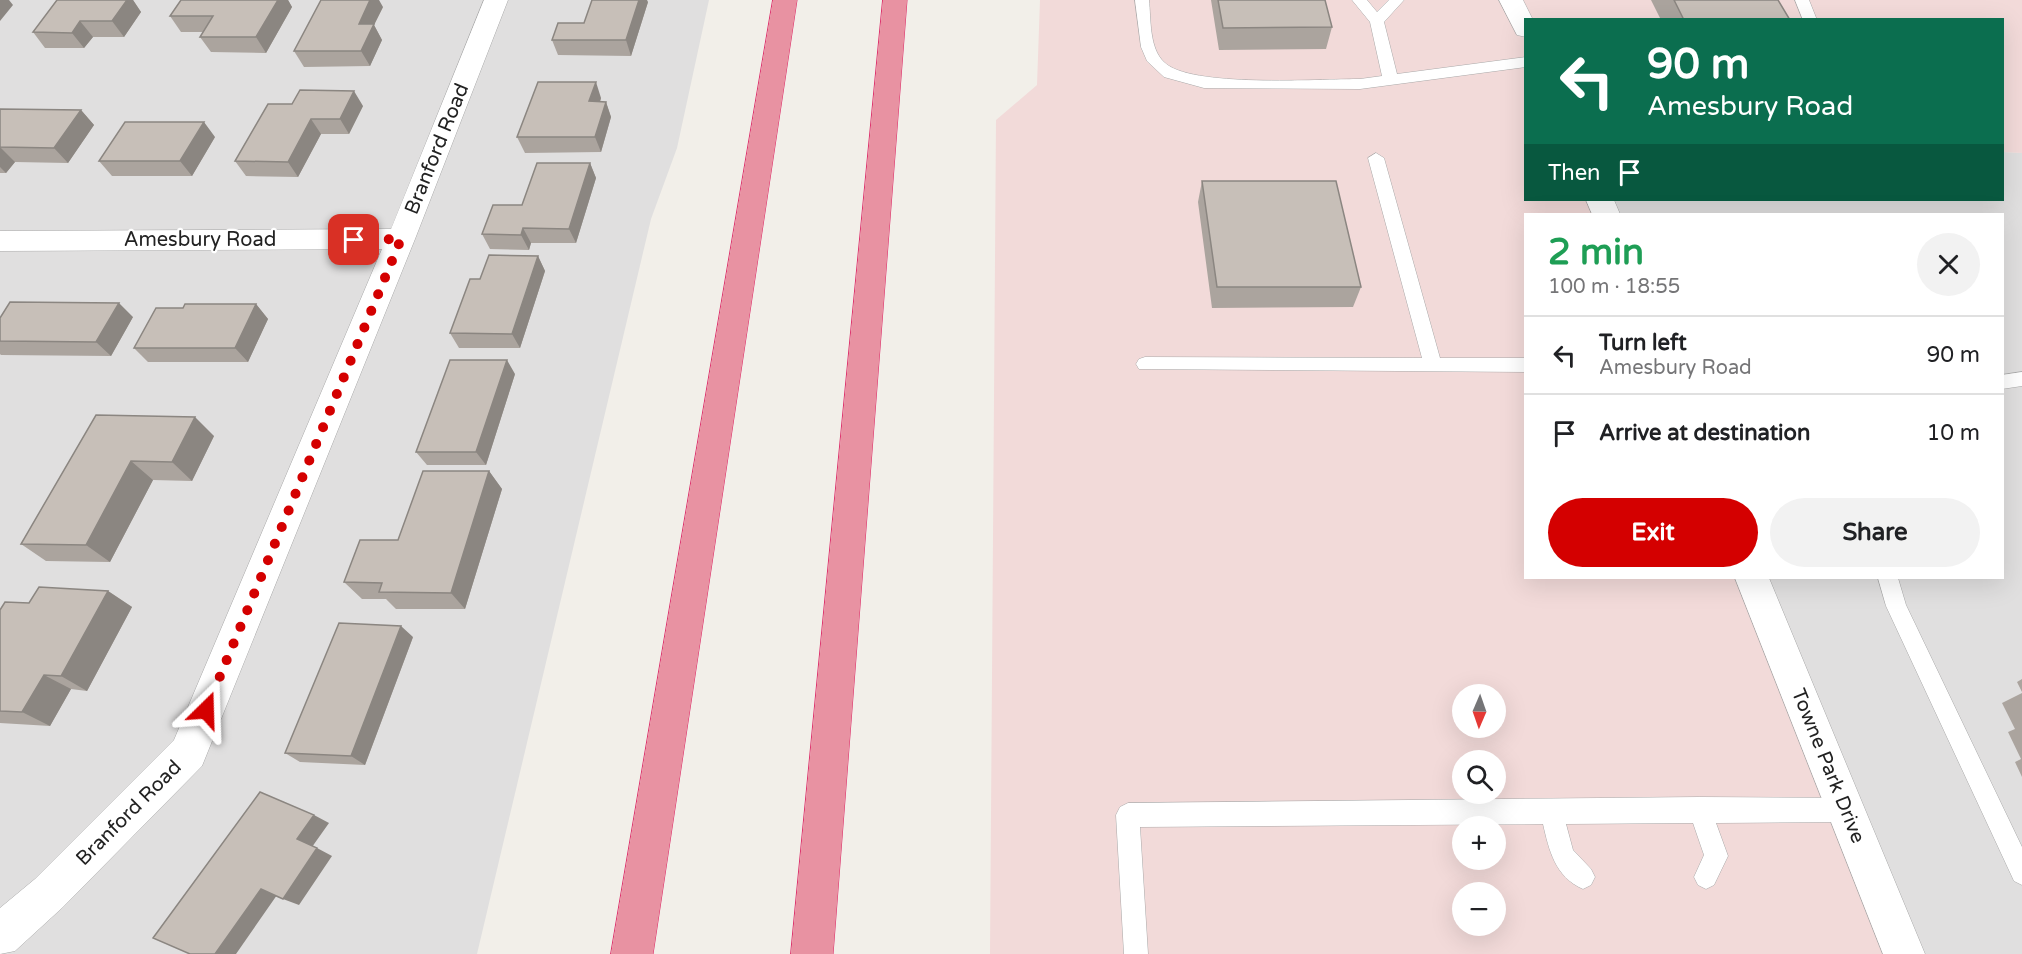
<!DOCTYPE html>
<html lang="en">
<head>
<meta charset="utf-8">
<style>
	body { margin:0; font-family:"Varela Round",sans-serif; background:#f2f2f2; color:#202124; height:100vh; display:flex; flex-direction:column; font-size:22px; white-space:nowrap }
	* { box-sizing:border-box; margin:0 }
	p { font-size:20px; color:#757577 }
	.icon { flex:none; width:33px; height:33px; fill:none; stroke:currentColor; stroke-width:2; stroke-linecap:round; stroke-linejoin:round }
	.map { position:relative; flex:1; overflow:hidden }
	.drawer { position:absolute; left:1524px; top:213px; width:480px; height:366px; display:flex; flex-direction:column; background:#fff; border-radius:0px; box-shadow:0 6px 24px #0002 }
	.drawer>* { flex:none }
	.banner { position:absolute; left:1524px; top:18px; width:480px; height:183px; border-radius:0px; box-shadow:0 6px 24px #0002; background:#0b6e4f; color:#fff; overflow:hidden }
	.needle { width:39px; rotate:182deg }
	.tools { position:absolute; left:1452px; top:684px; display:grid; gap:12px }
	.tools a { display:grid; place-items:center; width:54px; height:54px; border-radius:50%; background:#fff; box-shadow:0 6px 24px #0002; font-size:30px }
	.pin { position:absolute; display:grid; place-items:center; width:51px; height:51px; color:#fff; margin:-26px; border-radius:12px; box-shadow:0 3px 9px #0006 }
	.me { position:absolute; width:66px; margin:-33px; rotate:22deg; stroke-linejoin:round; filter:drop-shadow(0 0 4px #0008) }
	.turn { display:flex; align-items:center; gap:21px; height:126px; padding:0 24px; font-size:27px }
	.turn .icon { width:78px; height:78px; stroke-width:2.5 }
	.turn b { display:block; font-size:42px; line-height:51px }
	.then { display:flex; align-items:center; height:57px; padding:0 24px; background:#0003; gap:12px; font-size:22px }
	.round { display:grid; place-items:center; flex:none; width:63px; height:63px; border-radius:32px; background:#f2f2f2 }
	.overview { display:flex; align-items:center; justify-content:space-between; height:102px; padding:0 24px }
	h1 { font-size:36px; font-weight:700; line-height:45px; color:#1e9e55 }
	.button { display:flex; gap:12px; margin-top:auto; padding:12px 24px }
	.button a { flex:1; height:69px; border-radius:36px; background:#d40000; color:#fff; font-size:24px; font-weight:700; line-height:69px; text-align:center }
	.button a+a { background:#f2f2f2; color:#202124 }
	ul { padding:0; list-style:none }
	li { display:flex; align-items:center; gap:18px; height:78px; padding:0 24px; border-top:2px solid #e0e0e0 }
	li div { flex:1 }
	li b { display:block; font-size:22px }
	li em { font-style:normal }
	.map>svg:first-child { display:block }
</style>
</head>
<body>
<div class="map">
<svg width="2022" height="954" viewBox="0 0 2022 954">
	<rect width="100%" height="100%" fill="#f2efe9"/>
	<path fill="#e0dfdf" d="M0 0H709L677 148 651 219 477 954H0Z
		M2003 152 2022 153V954H1904L1752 578H2002V214H1606L1600 200H2002Z"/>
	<path fill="#f2dad9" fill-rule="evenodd" d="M1040 0H2022V153L2003 152 2002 20H1526V200H1600L1606 214H1526V578H1752L1904 954H990L996 120 1037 85ZM1462 694H1496V728H1462ZM1462 760H1496V794H1462ZM1462 826H1496V860H1462ZM1462 892H1496V926H1462Z"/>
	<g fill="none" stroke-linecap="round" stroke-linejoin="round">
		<defs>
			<path id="lane" d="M1135 0H1149C1151 19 1149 48 1164 62 1189 88 1320 79 1360 79L1382 76 1370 22 1352 0H1367L1377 12 1389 0H1404L1384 22 1397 74 1526 57V67L1360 89 1204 88 1164 77 1147 61 1141 47Z
				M1795 0H1809L1817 20H1803Z
				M1376 153 1384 158 1440 358H1526V372L1139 369 1136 364 1139 359 1145 357 1422 358 1368 158Z
				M2022 372V386L2002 389V375Z
				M1878 578H1898L1906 605 2022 847V885L2014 881 1886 606Z
				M1700 797 1846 798 1854 802 1858 810 1854 818 1846 822 1716 823 1728 856 1714 885 1706 889 1698 885 1694 877 1704 855 1693 823 1566 824 1573 850 1591 869 1595 877 1591 885 1583 889C1555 877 1549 850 1543 824L1140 827 1148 954H1124L1116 815 1120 807 1128 803Z"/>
			<path id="street" d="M484 0H508L415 239 202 766 63 907 15 951 0 954V908L35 879 174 740 382 249 0 251V231L391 229Z
				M1499 0H1523L1533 20H1526V37L1517 35Z
				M1586 200H1614L1620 214H1592Z
				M1735 578H1769L1925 954H1883Z"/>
			<path id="highway" d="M773 0H797L653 954H611Z
				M883 0H907L833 954H791Z"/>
		</defs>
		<use href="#lane" stroke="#a9a9a9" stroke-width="1"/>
		<use href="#street" stroke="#a9a9a9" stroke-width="1"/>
		<use href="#highway" stroke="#dc2a67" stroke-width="1"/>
		<use href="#lane" fill="#fff" fill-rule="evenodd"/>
		<use href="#street" fill="#fff" fill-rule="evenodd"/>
		<use href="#highway" fill="#e892a2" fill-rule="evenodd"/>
	</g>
	<path fill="#aba49e" d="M57 0H133L141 12 124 37H93L84 48H45L33 32Z
		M181 0H288L292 7 266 53 211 52 200 37 203 32H181L170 16Z
		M1211 0H1325L1332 27 1326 49 1219 50Z
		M1651 0H1778L1790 20H1661Z
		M648 2 631 56 558 55 552 40 584 23Z
		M383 7 374 25 382 40 370 66 304 67 294 51Z
		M601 98 600 102H606L611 117 601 152 525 153 517 137Z
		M268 104 363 106 349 134H321L298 177 246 176 235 161Z
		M0 109 81 110 94 125 68 163 15 162 6 173H0Z
		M215 137 192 176H112L99 161Z
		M590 163 596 178 576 243H531L529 250 490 249 482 234 522 205Z
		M1202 181 1361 287 1353 307 1212 308 1198 202Z
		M538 256 545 271 520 348H459L450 333 480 279Z
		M256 304 268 319 248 362H148L134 348 183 308Z
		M133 317 111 356 1 355 0 354V318Z
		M515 374 486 465H427L416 452Z
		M96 415 214 436 192 481 153 480 110 562 46 561 21 544Z
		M489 471 502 489 465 609H396L386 599H362L344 582Z
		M108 591 132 607 87 691 71 689 50 726 0 723V610L29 603Z
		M413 637 365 765 300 762 285 753Z
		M2022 679V692L2017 682Z
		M2022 693V777L2015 762 2021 759 2008 732 2015 729 2002 703Z"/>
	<path fill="#8b8681" d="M0 0H9L13 5 0 21Z
		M127 0H133L141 12 124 37 112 21Z
		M278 0H288L292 7 266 53 256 37Z
		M370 0H379L383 7 374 25 382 40 370 66 361 51 359 24Z
		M639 0H647L648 2 631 56 626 40Z
		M80 21 93 37 84 48 72 33Z
		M596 82 601 98 595 117 589 101Z
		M354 91 363 106 349 134 340 119Z
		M606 102 611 117 601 152 595 137Z
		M81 110 94 125 68 163 54 148Z
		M311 119 321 134 298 177 288 162Z
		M204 122 215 137 192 176 180 161Z
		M0 147 15 162 6 173 0 167Z
		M590 163 596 178 576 243 569 229Z
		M523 228 531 243 529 250 521 235Z
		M538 256 545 271 520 348 512 334Z
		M119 303 133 317 111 356 96 342Z
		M256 304 268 319 248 362 235 348Z
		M507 360 515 374 486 465 476 452Z
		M195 417 214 436 192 481 172 462Z
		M131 461 153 480 110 562 86 545Z
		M489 471 502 489 465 609 451 593Z
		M108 591 132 607 87 691 61 676Z
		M401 626 413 637 365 765 351 756Z
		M44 675 71 689 50 726 22 712Z
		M314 815 329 823 312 847 297 839Z
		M317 848 332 856 299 905 283 899Z
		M261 889 277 895 236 954H215Z"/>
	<path fill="#c7bfb8" stroke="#8b8681" stroke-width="1.5" d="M57 0H127L112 21H80L72 33 33 32Z
		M181 0H278L256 37H200L213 16H170Z
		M321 0H370L359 24H374L361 51H294Z
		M592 0H639L626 40H552L558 23H584Z
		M1218 0H1325L1332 27 1223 28Z
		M1674 0H1778L1790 20H1684Z
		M538 82H596L589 101 606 102 595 137H517Z
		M300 90 354 91 340 119H311L288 162 235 161 268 104H292Z
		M0 109 81 110 54 148 0 147Z
		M125 122H204L180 161H99Z
		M537 163H590L569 229 523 228 521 235 482 234 493 205H522Z
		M1202 181H1336L1361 287H1217Z
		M489 255 538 256 512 334 450 333 470 279H480Z
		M10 302 119 303 96 342 0 341V318Z
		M185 304H256L235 348H134L156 308H183Z
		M450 360H507L476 452H416Z
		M96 415 195 417 172 462 131 461 86 545 21 544Z
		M423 471H489L451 593 379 592 382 583 344 582 360 540H398Z
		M39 587 108 591 61 676 44 675 22 712 0 711V610L5 602 29 603Z
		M339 623 401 626 351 756 285 753Z
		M260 792 314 815 297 839 317 848 283 899 261 889 215 954H190L153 938Z"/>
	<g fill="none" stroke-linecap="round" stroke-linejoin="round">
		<path stroke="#d40000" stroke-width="10" stroke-dasharray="0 18" d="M206 710 401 239 354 240"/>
	</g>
	<g text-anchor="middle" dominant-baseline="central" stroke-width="4.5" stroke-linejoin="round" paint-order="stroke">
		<g font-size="20" fill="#222" stroke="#fff">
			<text transform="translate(437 149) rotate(-68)">Branford Road</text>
			<text x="200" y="240">Amesbury Road</text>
			<text transform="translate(1828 766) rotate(68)">Towne Park Drive</text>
			<text transform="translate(129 813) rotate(-45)">Branford Road</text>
		</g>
	</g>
</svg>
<div class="tools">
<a><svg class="needle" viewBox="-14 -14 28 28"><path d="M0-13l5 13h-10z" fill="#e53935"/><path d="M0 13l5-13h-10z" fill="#757577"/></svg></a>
<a><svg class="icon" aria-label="search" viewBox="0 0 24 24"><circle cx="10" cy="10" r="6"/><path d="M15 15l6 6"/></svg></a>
<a>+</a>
<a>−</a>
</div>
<div class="pin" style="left:354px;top:240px;background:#d93025"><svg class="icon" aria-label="arrive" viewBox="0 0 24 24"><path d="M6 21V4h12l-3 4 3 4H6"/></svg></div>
<svg class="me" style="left:206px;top:710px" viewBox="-20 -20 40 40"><path d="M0-17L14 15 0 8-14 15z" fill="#d40000" stroke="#fff" stroke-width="4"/></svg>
<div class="banner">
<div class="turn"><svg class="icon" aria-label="left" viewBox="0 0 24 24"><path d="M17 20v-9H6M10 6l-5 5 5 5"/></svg><div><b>90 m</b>Amesbury Road</div></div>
<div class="then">Then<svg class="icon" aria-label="arrive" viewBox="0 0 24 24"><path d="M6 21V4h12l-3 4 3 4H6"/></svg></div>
</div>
<section class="drawer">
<div class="overview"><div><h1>2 min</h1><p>100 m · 18:55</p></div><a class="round"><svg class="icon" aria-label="close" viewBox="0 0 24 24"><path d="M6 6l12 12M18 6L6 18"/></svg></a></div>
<ul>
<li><svg class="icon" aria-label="left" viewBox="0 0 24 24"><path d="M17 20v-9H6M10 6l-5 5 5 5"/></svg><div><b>Turn left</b><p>Amesbury Road</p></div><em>90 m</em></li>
<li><svg class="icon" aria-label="arrive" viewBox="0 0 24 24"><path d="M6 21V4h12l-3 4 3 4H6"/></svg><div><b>Arrive at destination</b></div><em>10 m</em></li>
</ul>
<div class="button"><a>Exit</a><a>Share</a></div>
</section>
</div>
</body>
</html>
